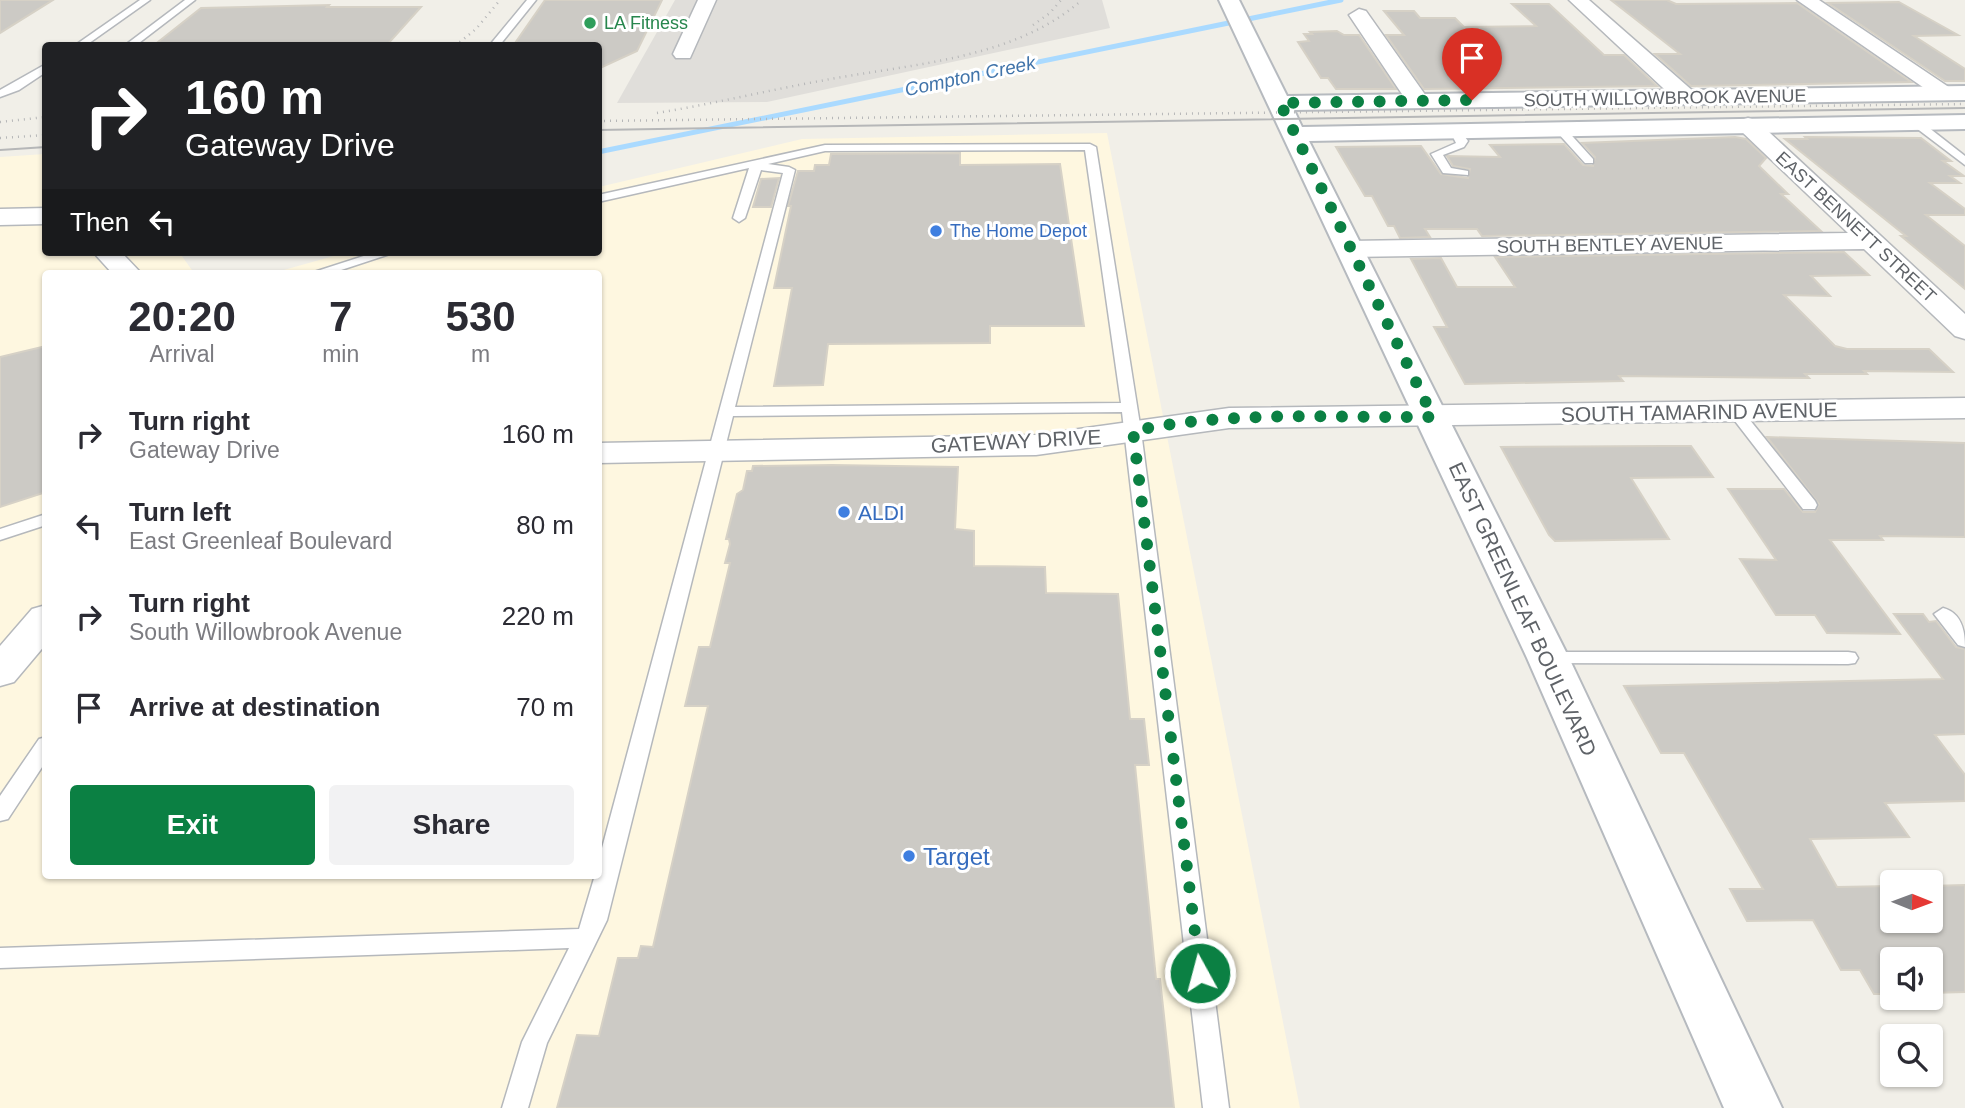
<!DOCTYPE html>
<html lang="en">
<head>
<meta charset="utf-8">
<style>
	body { margin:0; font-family:Helvetica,sans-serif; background:#f2f2f3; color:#2b2b33; height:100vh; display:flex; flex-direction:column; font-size:26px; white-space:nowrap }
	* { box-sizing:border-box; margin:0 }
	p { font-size:23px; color:#7c7c81 }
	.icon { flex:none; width:38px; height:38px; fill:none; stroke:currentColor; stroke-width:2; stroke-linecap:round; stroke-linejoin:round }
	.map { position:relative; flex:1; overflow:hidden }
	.drawer { position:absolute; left:42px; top:270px; width:560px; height:609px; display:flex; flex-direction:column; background:#fff; border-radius:7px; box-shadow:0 2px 5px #0004 }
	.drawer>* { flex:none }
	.guide { position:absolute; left:42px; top:42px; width:560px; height:214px; border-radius:7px; box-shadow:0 2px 5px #0004; background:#202124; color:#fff; overflow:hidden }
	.needle { width:46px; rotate:91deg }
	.fabs { position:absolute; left:1880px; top:870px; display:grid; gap:14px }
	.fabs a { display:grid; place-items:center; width:63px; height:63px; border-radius:7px; background:#fff; box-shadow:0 2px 5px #0004; font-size:35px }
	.pin { position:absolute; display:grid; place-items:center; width:60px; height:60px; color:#fff; margin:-72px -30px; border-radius:50% 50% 50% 0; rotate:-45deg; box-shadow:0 0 7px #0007 }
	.pin .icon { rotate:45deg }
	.me { position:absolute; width:77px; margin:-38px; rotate:353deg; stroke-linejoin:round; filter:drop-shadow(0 0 5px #0008) }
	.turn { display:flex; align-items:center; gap:24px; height:147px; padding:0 28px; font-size:32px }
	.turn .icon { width:91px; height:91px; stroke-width:2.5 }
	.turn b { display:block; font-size:49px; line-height:60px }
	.then { display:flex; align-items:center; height:66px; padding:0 28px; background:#0003; gap:14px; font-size:26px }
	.eta { display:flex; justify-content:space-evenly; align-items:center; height:119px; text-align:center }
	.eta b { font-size:42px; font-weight:700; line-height:49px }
	.action { display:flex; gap:14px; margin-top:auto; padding:14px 28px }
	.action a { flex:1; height:80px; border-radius:7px; background:#0b8043; color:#fff; font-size:28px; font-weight:700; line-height:80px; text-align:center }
	.action a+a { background:#f2f2f3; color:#2b2b33 }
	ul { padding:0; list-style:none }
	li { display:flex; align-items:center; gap:21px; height:91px; padding:0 28px }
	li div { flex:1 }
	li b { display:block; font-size:26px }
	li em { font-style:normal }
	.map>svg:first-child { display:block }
</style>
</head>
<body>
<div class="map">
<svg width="1965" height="1108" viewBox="0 0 1965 1108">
	<rect width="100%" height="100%" fill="#f1efe8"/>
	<path fill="#fef7e0" d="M1107 133 1300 1108H0V157L45 154 46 252H179L194 273H46V875H598V273H273L348 252H598L599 187 802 139Z"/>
	<path fill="#e0deda" d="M675 0H1102L1110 28 767 102 617 103Z"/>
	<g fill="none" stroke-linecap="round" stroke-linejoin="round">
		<path stroke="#aadaff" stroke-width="5" d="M598 152 1341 0"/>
	</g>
	<path fill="#cccac5" stroke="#d6d1c6" stroke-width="2" d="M0 0H53L0 33Z
		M545 0H662L637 51 598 69V46H513Z
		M1611 0H1667L1676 4 1797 3 1911 82 1691 86 1655 54H1680Z
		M1899 2 1958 35 1914 36 1965 69V81H1945L1828 3Z
		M1512 4H1549L1604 55H1624L1657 86 1424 89 1386 35H1404L1384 11H1414L1420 18H1455L1464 27 1536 26Z
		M329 5 327 7H421L386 46H153L201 8Z
		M1337 31 1344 35H1359L1396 89H1336L1328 78H1321L1298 42 1309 41 1304 34H1312L1310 32Z
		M1735 137 1746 139 1766 158 1759 166 1788 194H1781L1821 231 1482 236 1477 229H1425L1430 237 1400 238 1394 226H1388L1372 196H1365L1336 147 1421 146 1441 174 1468 178 1470 169 1453 166 1447 156 1500 157 1490 145 1564 144 1583 165 1593 166 1595 157 1582 143Z
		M1805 137 1921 138 1951 161H1943L1964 176H1950L1960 183H1930L1965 209V215H1926L1965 246V289L1901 236H1906L1785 139H1807Z
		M960 153V165L1060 164 1084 326H990V343L828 344 823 385 774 386 792 288H774L791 206H788L798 171H814L815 165H829L831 154Z
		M779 178 771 207H753L761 179Z
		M1844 252 1869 275 1811 276 1830 296 1784 295 1835 346 1847 349H1929L1953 372 1864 371 1867 374H1805L1809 378 1619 376 1623 381 1465 384 1434 327H1447L1411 259 1441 258 1457 287H1515L1495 257Z
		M46 346V492L0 507V357Z
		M1767 437 1965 443V537L1880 536 1883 540H1830L1900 634 1827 633 1815 615H1776L1740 559 1776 560 1728 489H1784L1803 512H1815L1819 504Z
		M1663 446H1691L1713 477 1631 478 1669 539 1555 541 1549 535 1501 447Z
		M832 465 958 467 955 529 974 531V566L1045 567 1046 593 1118 594 1130 719H1144L1149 765H1135L1156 979H1160L1174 1108H557L577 1035 599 1036 618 958H638L641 946 653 947 708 706H685L699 647H710L730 563H725L730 544 729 539H726L737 494 743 490 747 471H752L753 466Z
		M1894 614H1923L1929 622 1936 621 1956 647 1965 649V734L1935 735 1965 775V801L1885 803 1909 837 1810 839 1837 887 1892 886V920H1930V886L1965 885V992L1930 993V959H1892V994H1874L1860 970H1841L1813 920 1747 921 1730 889H1763L1684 753H1661L1624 686 1943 679Z"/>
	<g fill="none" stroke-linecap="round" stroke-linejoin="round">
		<defs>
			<path id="lane" d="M140 0H150L85 46H74Z
				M185 0H195L135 46H124Z
				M527 0H536L499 46H489Z
				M46 64V72L19 90 0 97V90Z
				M1911 120H1919L1965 156V165L1911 124Z
				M1556 127H1564L1593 159V163H1585L1556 131Z
				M1451 129H1459L1468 141 1464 147 1443 155 1451 168 1468 171V175L1443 173 1431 154 1456 143 1450 131Z
				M825 145 1090 144 1096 147 1141 431 1229 1108H1203L1122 412 733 416 607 920 547 1043 528 1108H502L522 1042 569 948 0 968V948L579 929 595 875H598V863L783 173 761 170 745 218 739 222 733 218 749 168 598 202V195ZM1085 150 1121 403 735 407 795 170 789 167 768 164 825 151Z
				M376 252H396L332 273H311Z
				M1736 407 1741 409 1815 501 1817 505 1815 509H1803L1728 412Z
				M46 514V525L0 540V529Z
				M1943 608C1962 613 1965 631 1965 647L1958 645 1934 614Z
				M1548 652H1848L1855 653 1858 658 1855 663 1848 664 1541 663 1538 658 1541 653Z
				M46 737V761L8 819 0 821V796L39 739Z"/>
			<path id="street" d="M698 0H716L690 58H676L673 54Z
				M1569 0H1589L1694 92 1697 97 1694 102H1678Z
				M1797 0H1819L1959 94 1956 99H1940Z
				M1359 9 1366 11 1426 96 1429 101 1426 106H1410L1349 15Z
				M1748 118 1756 120 1965 314V339L1955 336 1864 249 1349 257 1340 255 1336 249 1340 243 1349 241 1848 233 1740 130 1737 125 1740 120Z
				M46 208V224L0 225V209Z
				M93 252H121L141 273H112Z
				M1965 398V418L1229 428 1036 455 598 463V443L1036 435 1229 408Z
				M46 605V644L14 682 0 686V646L32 609Z"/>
			<path id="secondary" d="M1219 0H1239L1287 96 1965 86V100L1294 110 1302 127 1965 115V129L1309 141 1569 658 1782 1108H1724L1527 658Z"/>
		</defs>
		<use href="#lane" stroke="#b5b8bc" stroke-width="3"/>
		<use href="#street" stroke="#b5b8bc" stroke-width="3"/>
		<use href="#secondary" stroke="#b6babf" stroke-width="4"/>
		<use href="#lane" fill="#fff" fill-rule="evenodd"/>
		<use href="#street" fill="#fff" fill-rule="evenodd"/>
		<use href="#secondary" fill="#fff" fill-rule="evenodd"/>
		<path stroke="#b6b7b8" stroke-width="2" d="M598 130 1965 108
			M0 150 46 147"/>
		<path stroke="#b6b7b8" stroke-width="2.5" stroke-dasharray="1 5" stroke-linecap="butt" d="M1033 25 1050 13 1061 0
			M455 46 476 29 500 0
			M657 113C712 104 765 91 820 81 907 64 1012 61 1082 0
			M598 121 1965 104
			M0 122 46 117
			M0 138 46 135"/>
	</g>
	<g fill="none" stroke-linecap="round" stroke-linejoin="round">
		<path stroke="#0b8043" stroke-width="12" stroke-dasharray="0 21.6" d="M1200 973 1133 431C1231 410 1333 418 1433 417L1280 103 1472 100"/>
	</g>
	<circle fill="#2e9e5b" stroke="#fff" stroke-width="2.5" cx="590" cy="23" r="7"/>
	<g fill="#3f7fe0" stroke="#fff" stroke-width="2.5">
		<circle cx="936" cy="231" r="7"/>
		<circle cx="844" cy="512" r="7"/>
		<circle cx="909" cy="856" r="7"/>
	</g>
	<g text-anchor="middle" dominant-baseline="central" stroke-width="6" stroke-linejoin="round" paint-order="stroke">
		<g font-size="18" fill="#27864d" stroke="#fff" text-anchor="start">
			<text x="604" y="23">LA Fitness</text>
		</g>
		<g font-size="18" fill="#5f6368" stroke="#fff">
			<text transform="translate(1665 98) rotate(-1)">SOUTH WILLOWBROOK AVENUE</text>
			<text transform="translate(1856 227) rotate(43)">EAST BENNETT STREET</text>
			<text transform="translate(1610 245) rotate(-1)">SOUTH BENTLEY AVENUE</text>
		</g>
		<g font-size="18" fill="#366cbe" stroke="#fff" text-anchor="start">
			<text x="950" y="231">The Home Depot</text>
		</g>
		<g font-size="19" font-style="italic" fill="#4174aa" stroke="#fff">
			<text transform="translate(970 76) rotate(-12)">Compton Creek</text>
		</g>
		<g font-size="21" fill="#5f6368" stroke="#fff">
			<text transform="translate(1699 412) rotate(-1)">SOUTH TAMARIND AVENUE</text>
			<text transform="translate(1016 441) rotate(-3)">GATEWAY DRIVE</text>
			<text transform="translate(1523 609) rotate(65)">EAST GREENLEAF BOULEVARD</text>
		</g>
		<g font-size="21" fill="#366cbe" stroke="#fff" text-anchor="start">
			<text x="858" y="512">ALDI</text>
		</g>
		<g font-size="24" fill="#366cbe" stroke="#fff" text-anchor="start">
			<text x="923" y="856">Target</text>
		</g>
	</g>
</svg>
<div class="fabs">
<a><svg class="needle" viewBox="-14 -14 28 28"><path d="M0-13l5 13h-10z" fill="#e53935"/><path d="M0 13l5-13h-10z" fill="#7c7c81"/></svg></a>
<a><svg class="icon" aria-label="sound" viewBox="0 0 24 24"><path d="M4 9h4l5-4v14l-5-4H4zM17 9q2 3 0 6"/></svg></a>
<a><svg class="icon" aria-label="search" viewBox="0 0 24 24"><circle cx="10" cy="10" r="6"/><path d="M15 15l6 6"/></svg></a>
</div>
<div class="pin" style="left:1472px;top:100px;background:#d93025"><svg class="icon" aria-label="arrive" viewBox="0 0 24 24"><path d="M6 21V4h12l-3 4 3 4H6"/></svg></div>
<svg class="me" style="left:1200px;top:973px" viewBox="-20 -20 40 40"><circle r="17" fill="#0b8043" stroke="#fff" stroke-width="3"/><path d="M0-11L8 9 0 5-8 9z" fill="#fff"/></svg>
<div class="guide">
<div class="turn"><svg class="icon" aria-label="right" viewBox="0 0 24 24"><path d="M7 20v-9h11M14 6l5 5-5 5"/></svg><div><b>160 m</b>Gateway Drive</div></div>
<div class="then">Then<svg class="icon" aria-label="left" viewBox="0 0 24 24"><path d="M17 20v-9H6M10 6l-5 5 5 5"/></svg></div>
</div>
<section class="drawer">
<div class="eta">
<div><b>20:20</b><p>Arrival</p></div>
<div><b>7</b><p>min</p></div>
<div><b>530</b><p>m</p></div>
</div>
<ul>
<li><svg class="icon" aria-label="right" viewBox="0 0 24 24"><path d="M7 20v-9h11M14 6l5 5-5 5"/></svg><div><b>Turn right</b><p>Gateway Drive</p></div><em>160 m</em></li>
<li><svg class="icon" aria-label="left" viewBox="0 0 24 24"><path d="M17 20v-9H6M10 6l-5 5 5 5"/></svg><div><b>Turn left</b><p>East Greenleaf Boulevard</p></div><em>80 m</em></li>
<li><svg class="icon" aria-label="right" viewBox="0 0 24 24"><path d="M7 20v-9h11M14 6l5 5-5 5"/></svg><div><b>Turn right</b><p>South Willowbrook Avenue</p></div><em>220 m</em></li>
<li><svg class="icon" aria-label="arrive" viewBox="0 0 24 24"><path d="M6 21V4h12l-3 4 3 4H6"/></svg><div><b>Arrive at destination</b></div><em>70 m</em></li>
</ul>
<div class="action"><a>Exit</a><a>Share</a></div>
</section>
</div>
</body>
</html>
